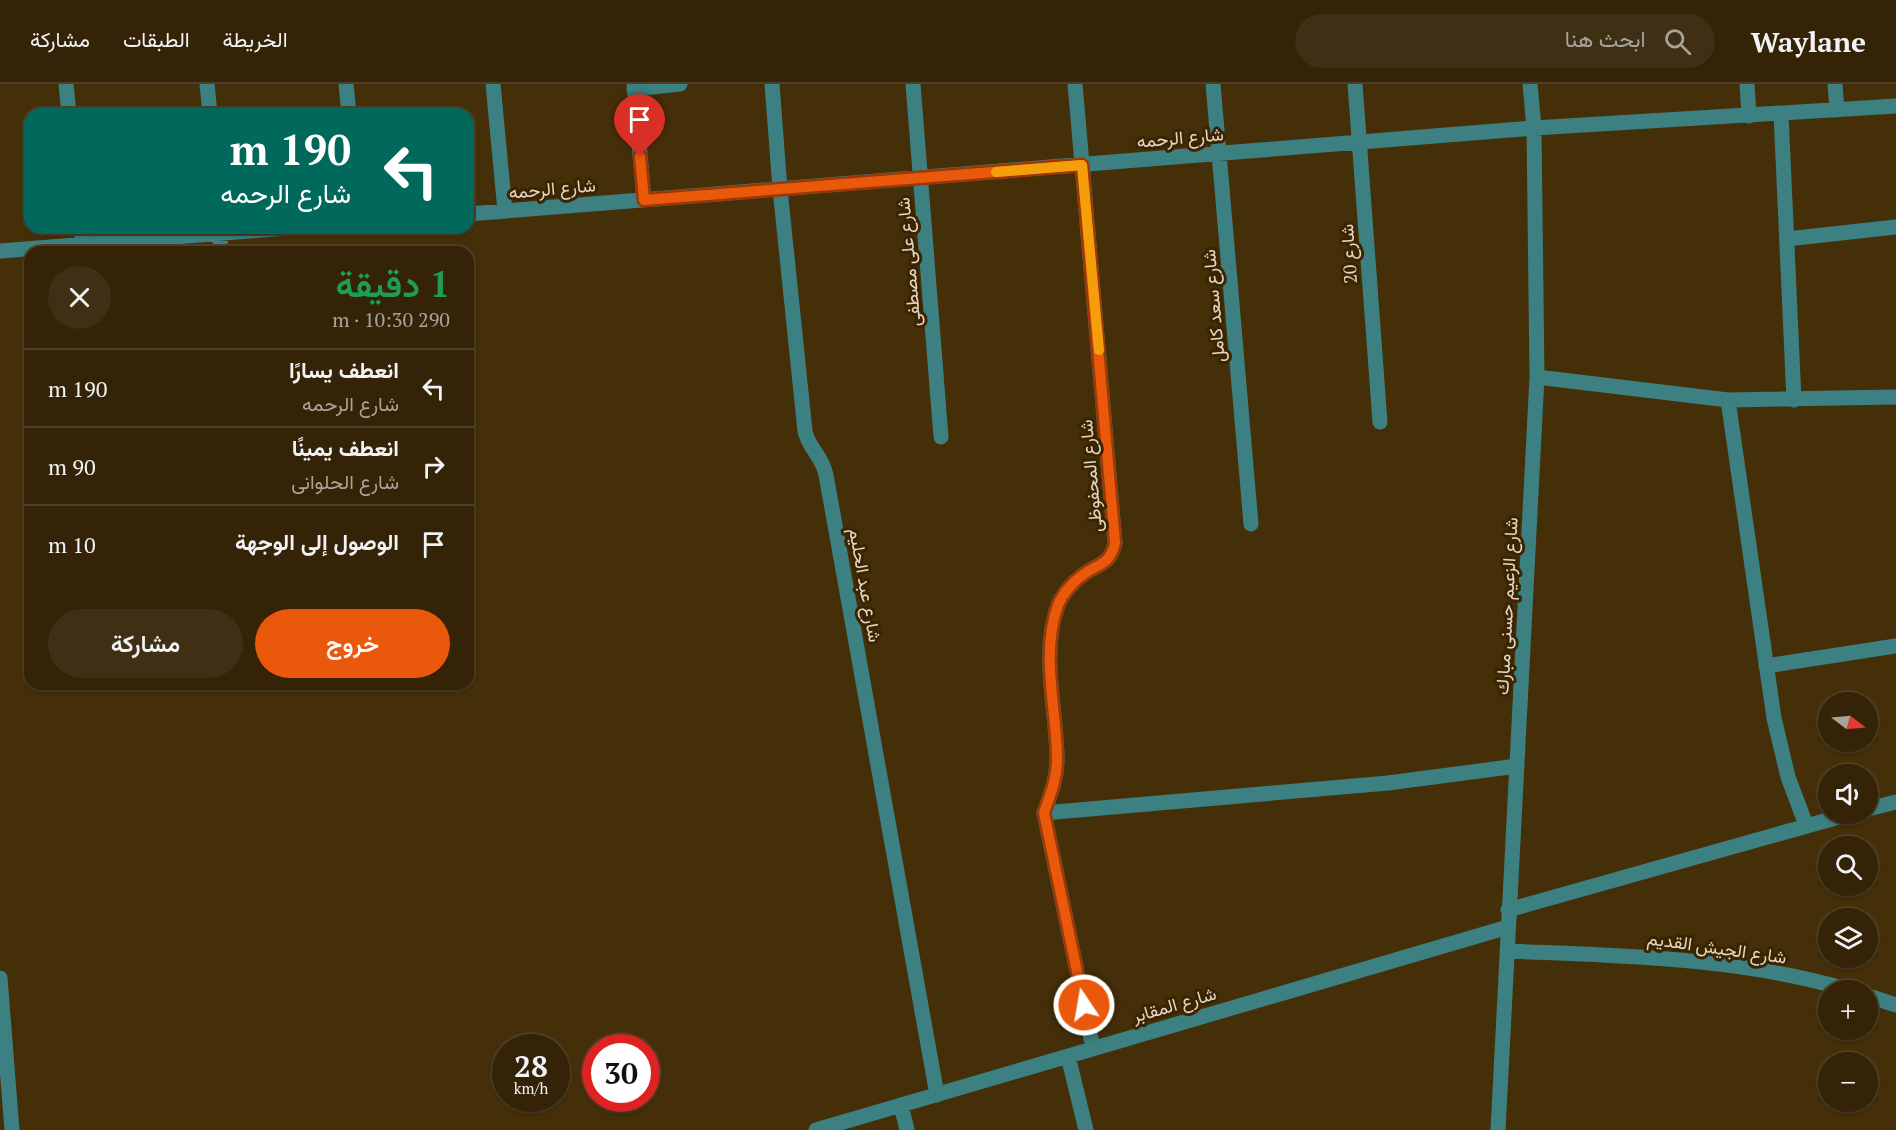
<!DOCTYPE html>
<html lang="ar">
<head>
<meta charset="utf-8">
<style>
	body { margin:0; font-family:"PT Serif",Vazirmatn,serif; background:#3f2f15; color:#f1f3f6; direction:rtl; height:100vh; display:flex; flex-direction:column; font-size:22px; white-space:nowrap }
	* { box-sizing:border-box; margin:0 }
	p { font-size:20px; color:#a9a49b }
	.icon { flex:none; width:33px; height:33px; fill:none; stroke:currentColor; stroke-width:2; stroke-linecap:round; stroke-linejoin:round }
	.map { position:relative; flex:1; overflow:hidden; direction:ltr }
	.sheet { position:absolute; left:24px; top:162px; width:450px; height:444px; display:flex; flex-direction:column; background:#342307; border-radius:18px; box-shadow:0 2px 4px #0004,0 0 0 2px #4e4028; direction:rtl }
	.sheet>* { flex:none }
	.hud { position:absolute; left:24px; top:24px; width:450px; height:126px; border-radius:18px; box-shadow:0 2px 4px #0004,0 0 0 2px #4e4028; direction:rtl; background:#00695c; color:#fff; overflow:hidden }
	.needle { width:39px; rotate:106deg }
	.fabs { position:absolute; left:1818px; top:608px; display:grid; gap:12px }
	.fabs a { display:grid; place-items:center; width:60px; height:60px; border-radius:50%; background:#342307; box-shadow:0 2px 4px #0004,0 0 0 2px #4e4028; font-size:30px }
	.speed { position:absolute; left:492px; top:950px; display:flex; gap:12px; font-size:30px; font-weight:700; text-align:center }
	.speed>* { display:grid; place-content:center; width:78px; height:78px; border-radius:50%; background:#342307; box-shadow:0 2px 4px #0004,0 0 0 2px #4e4028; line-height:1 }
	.speed small { font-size:15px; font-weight:400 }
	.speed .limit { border:9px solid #d22; background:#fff; color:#111 }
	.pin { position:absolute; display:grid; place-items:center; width:51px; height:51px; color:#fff; margin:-62px -26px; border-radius:50% 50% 50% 0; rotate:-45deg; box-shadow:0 0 6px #0007 }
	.pin .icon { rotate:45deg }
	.me { position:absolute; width:66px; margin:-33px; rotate:348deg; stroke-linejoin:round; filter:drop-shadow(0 0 4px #0008) }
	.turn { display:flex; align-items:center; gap:21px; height:126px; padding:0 24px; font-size:27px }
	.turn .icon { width:78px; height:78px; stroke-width:2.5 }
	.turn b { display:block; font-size:42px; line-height:51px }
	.round { display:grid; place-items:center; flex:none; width:63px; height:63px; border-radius:32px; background:#3f2f15 }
	.summary { display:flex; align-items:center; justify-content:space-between; height:102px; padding:0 24px }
	h1 { font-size:36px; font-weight:600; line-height:45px; color:#1e9e55 }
	.cta { display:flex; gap:12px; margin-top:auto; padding:12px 24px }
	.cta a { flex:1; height:69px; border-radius:36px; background:#ea580c; color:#fff; font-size:24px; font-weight:600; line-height:69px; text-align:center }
	.cta a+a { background:#3f2f15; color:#f1f3f6 }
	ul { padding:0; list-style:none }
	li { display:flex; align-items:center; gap:18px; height:78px; padding:0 24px; border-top:2px solid #4e4028 }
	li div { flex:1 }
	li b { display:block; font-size:22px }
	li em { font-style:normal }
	header { display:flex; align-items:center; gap:36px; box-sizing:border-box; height:84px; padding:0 30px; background:#342307; border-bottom:2px solid #4e4028 }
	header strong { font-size:28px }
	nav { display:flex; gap:33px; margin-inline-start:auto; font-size:21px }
	.search { width:420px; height:54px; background:#3f2f15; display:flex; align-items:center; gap:15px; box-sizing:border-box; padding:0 21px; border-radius:33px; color:#a9a49b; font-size:22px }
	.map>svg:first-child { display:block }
</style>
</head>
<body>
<header>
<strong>Waylane</strong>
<div class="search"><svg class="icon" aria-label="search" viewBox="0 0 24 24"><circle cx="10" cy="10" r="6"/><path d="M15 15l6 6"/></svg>ابحث هنا</div>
<nav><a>الخريطة</a><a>الطبقات</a><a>مشاركة</a></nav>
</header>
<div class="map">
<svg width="1896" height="1046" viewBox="0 0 1896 1046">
	<rect width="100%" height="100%" fill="#452f09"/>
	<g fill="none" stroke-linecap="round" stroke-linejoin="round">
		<path stroke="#3c8082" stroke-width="15" d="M66 0 69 30
			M207 0 210 30
			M346 0 349 30
			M493 0 505 127
			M634 0 644 116
			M772 0 780 105 805 347C808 364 822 371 826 391L937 1011
			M913 0 941 353
			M1075 0 1115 459C1110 481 1099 479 1084 490 1074 497 1063 509 1058 521 1040 571 1057 625 1057 676 1057 695 1050 712 1044 729L1093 964
			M1213 0 1251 440
			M1355 0 1380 338
			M1747 0 1749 32
			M1835 0 1837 26
			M634 5 680 0
			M1781 30 1794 316
			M468 130 1534 44 1896 22
			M81 144 83 168
			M219 144 221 168
			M1787 155 1896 143
			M0 167 288 144
			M1537 293 1728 316 1896 313
			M1728 316 1774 634 1788 693 1806 741
			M1766 582 1896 562
			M1868 725 1896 718
			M1044 729 1388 699 1517 682
			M1508 826 1853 729
			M1507 867C1621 872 1738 873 1849 906
			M0 894 12 1046
			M1868 912 1896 921
			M1068 972 1086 1046
			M901 1021 907 1046
			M816 1046 1508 843
			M1498 1046 1537 293 1534 44 1530 0"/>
	</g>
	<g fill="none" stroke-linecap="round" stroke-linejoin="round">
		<defs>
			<path id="route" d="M640 72 644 116 1082 81 1115 459C1110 481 1099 479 1084 490 1074 497 1063 509 1058 521 1040 571 1057 625 1057 676 1057 695 1050 711 1044 729L1084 921"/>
		</defs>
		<use href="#route" stroke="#983908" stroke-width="15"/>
		<use href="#route" stroke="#ea580c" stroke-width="10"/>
		<path stroke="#f59e0b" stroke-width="10" d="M996 88 1082 81 1099 266"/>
	</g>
	<g text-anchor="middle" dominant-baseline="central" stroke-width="6" stroke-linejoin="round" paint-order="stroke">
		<g font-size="18" fill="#e5d7c4" stroke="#3a2500">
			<text transform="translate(1180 53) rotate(-5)">شارع الرحمه</text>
			<text transform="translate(552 104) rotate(-5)">شارع الرحمه</text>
			<text transform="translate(1348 170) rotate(-94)">شارع 20</text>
			<text transform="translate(908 178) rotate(-95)">شارع على مصطفى</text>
			<text transform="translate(1213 222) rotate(-95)">شارع سعد كامل</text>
			<text transform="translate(1090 392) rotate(-95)">شارع المحفوظى</text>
			<text transform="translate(866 501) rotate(80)">شارع عبد الحليم</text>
			<text transform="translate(1506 522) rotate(-87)">شارع الزعيم حسنى مبارك</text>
			<text transform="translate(1717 863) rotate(8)">شارع الجيش القديم</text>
			<text transform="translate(1174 920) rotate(-16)">شارع المقابر</text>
		</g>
	</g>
</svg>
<div class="fabs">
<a><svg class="needle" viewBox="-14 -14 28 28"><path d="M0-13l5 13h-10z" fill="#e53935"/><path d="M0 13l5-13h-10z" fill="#a9a49b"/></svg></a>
<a><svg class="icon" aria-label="sound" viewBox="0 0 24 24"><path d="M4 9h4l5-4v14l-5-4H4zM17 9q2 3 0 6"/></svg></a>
<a><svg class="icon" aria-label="search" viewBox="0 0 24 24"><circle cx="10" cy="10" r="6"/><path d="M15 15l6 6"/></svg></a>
<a><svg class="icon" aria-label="layers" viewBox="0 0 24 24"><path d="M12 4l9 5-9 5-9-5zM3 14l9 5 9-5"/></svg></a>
<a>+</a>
<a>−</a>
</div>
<div class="speed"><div>28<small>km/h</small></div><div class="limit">30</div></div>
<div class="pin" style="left:640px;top:72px;background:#d93025"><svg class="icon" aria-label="arrive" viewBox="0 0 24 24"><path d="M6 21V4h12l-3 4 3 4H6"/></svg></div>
<svg class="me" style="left:1084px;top:921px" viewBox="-20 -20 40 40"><circle r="17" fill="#ea580c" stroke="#fff" stroke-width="3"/><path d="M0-11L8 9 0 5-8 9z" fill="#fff"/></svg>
<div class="hud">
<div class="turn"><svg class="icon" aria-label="left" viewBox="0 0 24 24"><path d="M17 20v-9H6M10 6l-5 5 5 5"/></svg><div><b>190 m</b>شارع الرحمه</div></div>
</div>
<section class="sheet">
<div class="summary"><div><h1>1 دقيقة</h1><p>290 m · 10:30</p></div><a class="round"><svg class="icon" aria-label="close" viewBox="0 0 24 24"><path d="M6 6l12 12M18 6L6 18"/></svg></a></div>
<ul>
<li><svg class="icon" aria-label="left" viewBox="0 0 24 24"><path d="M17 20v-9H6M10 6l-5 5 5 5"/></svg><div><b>انعطف يسارًا</b><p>شارع الرحمه</p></div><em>190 m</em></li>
<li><svg class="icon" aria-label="right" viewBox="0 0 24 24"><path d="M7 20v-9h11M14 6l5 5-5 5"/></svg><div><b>انعطف يمينًا</b><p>شارع الحلوانى</p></div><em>90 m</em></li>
<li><svg class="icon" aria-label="arrive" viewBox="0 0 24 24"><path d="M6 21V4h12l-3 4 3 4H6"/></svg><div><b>الوصول إلى الوجهة</b></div><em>10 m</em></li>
</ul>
<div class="cta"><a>خروج</a><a>مشاركة</a></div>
</section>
</div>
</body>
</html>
